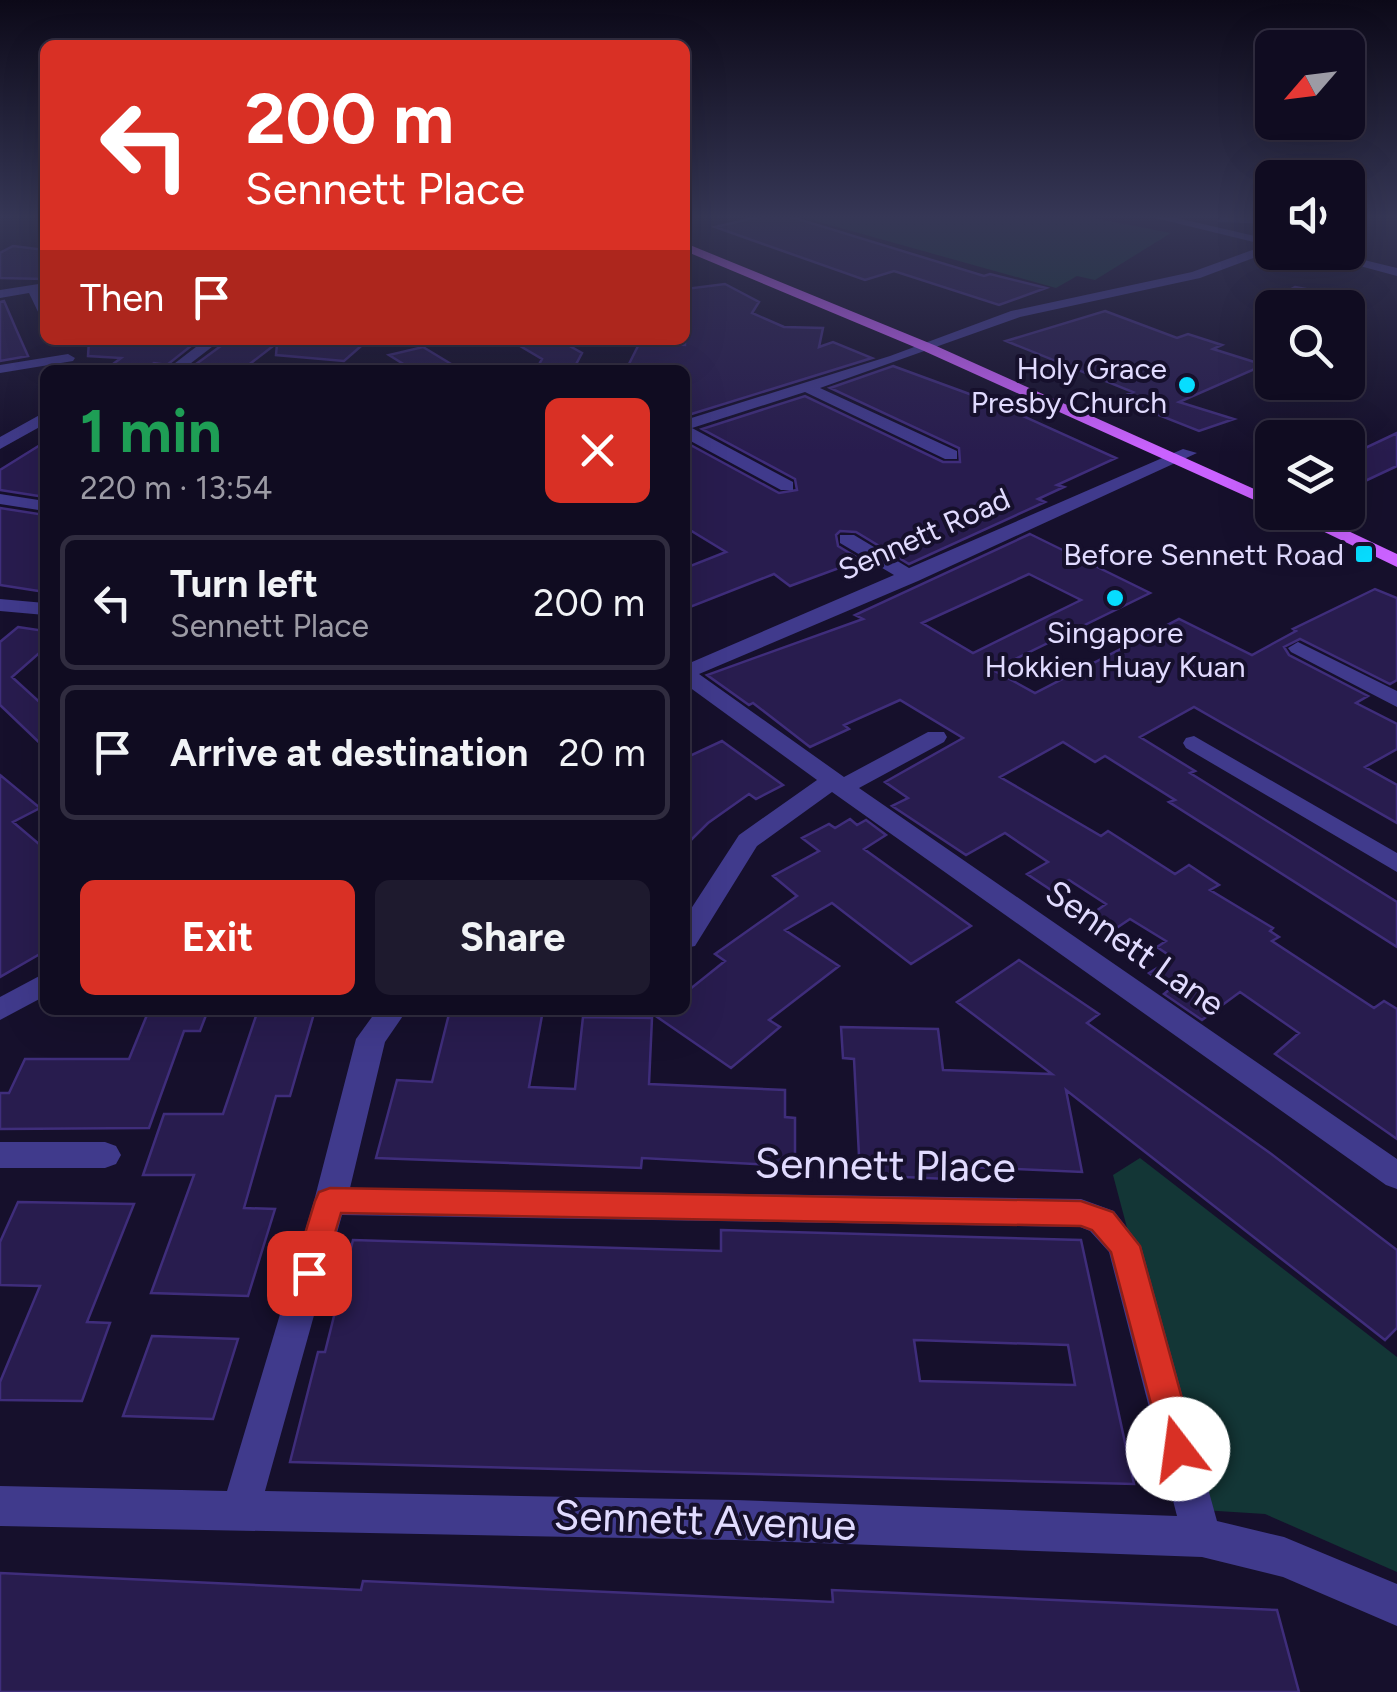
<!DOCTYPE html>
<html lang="en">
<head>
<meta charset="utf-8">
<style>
	body { margin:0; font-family:Figtree,sans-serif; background:#1e1a2e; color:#f1f3f6; height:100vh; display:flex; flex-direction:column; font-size:38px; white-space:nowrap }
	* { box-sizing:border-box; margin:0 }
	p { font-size:32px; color:#9c9ba5 }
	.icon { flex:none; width:55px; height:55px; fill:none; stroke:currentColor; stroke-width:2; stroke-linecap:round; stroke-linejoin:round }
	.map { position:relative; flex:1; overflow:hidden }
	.side { position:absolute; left:40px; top:365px; width:650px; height:650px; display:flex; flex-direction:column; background:#100c21; border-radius:15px; box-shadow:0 10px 40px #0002,0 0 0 2px #302c3f }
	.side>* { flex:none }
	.banner { position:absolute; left:40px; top:40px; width:650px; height:305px; border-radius:15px; box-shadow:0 10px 40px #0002,0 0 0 2px #302c3f; background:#d93025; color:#fff; overflow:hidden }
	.needle { width:65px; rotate:242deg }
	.controls { position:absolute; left:1255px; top:30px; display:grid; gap:20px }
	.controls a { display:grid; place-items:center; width:110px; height:110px; border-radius:15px; background:#100c21; box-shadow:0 10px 40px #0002,0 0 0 2px #302c3f; font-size:50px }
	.pin { position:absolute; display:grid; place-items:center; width:85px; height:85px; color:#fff; margin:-42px; border-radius:20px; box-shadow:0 5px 15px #0006 }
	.me { position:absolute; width:110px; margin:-55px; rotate:345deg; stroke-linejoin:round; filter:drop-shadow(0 0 8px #0008) }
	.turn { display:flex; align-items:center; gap:35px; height:210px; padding:0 40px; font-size:45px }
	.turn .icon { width:130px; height:130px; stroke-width:2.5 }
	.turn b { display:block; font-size:70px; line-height:85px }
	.then { display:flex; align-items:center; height:95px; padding:0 40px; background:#0003; gap:20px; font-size:38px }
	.round { display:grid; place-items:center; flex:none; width:105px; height:105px; border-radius:15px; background:#1e1a2e }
	.headline { display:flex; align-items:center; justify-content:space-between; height:170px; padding:0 40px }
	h1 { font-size:60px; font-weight:700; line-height:75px; color:#1e9e55 }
	.primary-button { display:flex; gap:20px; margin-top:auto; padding:20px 40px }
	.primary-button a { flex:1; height:115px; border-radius:15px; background:#d93025; color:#fff; font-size:40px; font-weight:700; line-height:115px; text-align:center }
	.primary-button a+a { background:#1e1a2e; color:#f1f3f6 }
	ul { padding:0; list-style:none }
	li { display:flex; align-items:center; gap:30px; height:135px; margin:0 20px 15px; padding:0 20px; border:5px solid #302c3f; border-radius:15px }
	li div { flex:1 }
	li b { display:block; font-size:38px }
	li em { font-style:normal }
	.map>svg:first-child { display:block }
</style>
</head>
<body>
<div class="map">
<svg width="1397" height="1692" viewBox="0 0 1397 1692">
	<rect width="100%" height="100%" fill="#16102c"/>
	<path fill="#133636" d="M794 215H1078L1171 233 1095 280 1077 276 1056 288Z
		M1140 1158 1397 1357V1572L1265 1514 1202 1510 1113 1175Z"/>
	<path fill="#281c4e" stroke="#3f2d7b" stroke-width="2.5" fill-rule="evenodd" d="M766 215H785L984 276 990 274 1046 288 999 305 894 271 865 280 715 227Z
		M13 246 45 250V279L0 278V253Z
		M725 284 759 302 752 313 784 327 823 328 819 347 833 342 872 358 685 416V370H626L640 342 685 345V289Z
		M1295 287 1359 299 1358 308H1256Z
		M4 301 16 329 28 356 0 361V302Z
		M1105 311 1177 338 1188 334 1222 345 1213 349 1264 365 1179 402 1234 419 1199 431 1118 399 1133 392 1006 341Z
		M89 340H166L196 342 167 365 154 363 145 370H105L121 358 88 356Z
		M229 340H368L344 361 276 355 277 343 242 370 192 367Z
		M510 340H559L582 353 573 370H536L542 359Z
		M423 347 461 370H413L389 355Z
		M893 366 994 403 1116 458 1057 485 1064 487 1038 499 1045 502 909 564 856 532 840 531 836 535 838 546 861 560 790 586 774 574 685 609V568L726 552 685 527V442L779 493 797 490 795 479 702 429 805 396 943 462H960L959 448 830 388Z
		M1397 433V466L1348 489V456Z
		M45 442V497L0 490V470Z
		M0 508 45 515V592L0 585Z
		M1030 534 1150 593 993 670 1035 693 1179 619 1252 655 1296 631 1293 629 1375 589 1397 598V680L1390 684 1300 639 1284 647 1289 655 1368 696 1356 703 1397 724V749L1365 767 1397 785V823L1194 707 1140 737 1195 771 1190 773 1397 902V947L1169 802 1175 800 1105 756 1095 762 1063 742 1000 777 1101 836 1108 831 1175 874 1189 865 1219 885 1210 890 1273 928 1270 931 1279 937 1272 941 1374 1008 1384 1001 1397 1009V1139L1275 1054 1299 1033 1240 992 1202 1020 1164 994 1170 989 1149 973 1173 958 1157 947 1166 941 1130 919 1112 931 1089 916 1106 904 1069 880 1051 890 1027 874 1048 862 1005 833 966 855 892 806 908 798 885 782 963 738 900 700 844 725 849 729 810 747 753 703 749 705 707 675 863 619 855 615ZM1029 574 1081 600 973 653 922 623Z
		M18 627 45 631V648L12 677 45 707V748L0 705V642Z
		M722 741 783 785 756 799 749 794 708 823 685 846V758Z
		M0 775 40 808 13 822 45 849V951L0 977Z
		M850 819 857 825 866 820 886 835 864 849 971 926 911 964 832 903 785 930 839 966 769 1020 780 1027 731 1068 647 1010H685V993L725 961 715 954 797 896 773 876 819 851 802 838 829 824 835 828Z
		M1019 960 1099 1014 1087 1023 1270 1153 1397 1250V1328L1385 1340 1066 1090 1082 1172 968 1167 970 1180 860 1175 854 1059 843 1058 841 1027 938 1029 943 1070 1052 1074 957 1002Z
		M149 1010H208L200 1031H184L149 1128 0 1129V1093H9L25 1059H129Z
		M258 1010H315L290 1096H276L244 1208 275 1209 248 1296 151 1293 194 1175H143L164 1114H223Z
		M450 1010H543L529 1087 575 1089 583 1017 652 1018 649 1084 785 1090V1117L795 1118V1166L642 1158 641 1168 376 1158 397 1080 432 1082Z
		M18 1202 134 1204 87 1322 110 1323 82 1401 0 1400V1382L40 1286 0 1285V1242Z
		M721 1230 1081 1240 1134 1484 290 1462 318 1352H325L353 1240 721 1251ZM914 1340 1068 1345 1075 1385 920 1381Z
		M152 1336 238 1339 213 1419 123 1416Z
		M0 1573 361 1590 363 1581 833 1602 832 1590 1277 1610 1299 1692H0Z"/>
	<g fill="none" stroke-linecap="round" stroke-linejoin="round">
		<path fill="#403a8c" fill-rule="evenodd" d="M1143 215H1164L1272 240V251L1200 278 1020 317 820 388 957 451V459H945L805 392 692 428 793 482V490H781L685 438V420L890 356 1011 311 1192 272 1266 245Z
			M1221 217 1272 218V224L1217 222Z
			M1308 252H1331L1397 268V276Z
			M45 283V291L41 292 45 317 40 316 29 293 0 298V290Z
			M205 340H221L182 370H166Z
			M68 354 75 358 73 361 0 373V365Z
			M45 412V424L0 449V437Z
			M1183 449 1197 453 918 581 699 674 844 777 928 732H944L947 737 944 742 859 788 1397 1159V1189L1386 1185 832 792 757 846 695 946 685 948V918L739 835 817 780 685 684V665L894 575 840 543V535H854L909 568Z
			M0 494 45 501V511L0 504Z
			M0 599 45 603V615L0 611Z
			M1298 642 1397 691V707L1291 652 1288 648Z
			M1194 736 1397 853V872L1186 748 1183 743 1186 738Z
			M45 973V996L0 1020V997Z
			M377 1010H407L385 1042 350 1188 1081 1199 1114 1211 1141 1246 1217 1521 1284 1537 1397 1584V1626L1283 1577 1202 1557 735 1540 0 1526V1486L227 1491 314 1201 356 1039ZM342 1215 1080 1227 1090 1231 1109 1252 1177 1516 735 1500 265 1491Z
			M0 1142H105L116 1146 121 1155 116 1164 105 1168H0Z"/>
		<path fill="#ca62ff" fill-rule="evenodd" d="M685 243 934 345 1272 497V508L924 351 685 251Z
			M1283 512H1308L1397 554V567Z"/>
	</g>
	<linearGradient id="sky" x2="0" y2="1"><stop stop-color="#0c0918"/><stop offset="0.48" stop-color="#363756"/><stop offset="1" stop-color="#363756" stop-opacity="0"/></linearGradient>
	<rect width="1397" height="452" fill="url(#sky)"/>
	<path fill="#d93025" stroke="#8d1f18" stroke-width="2.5" d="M330 1188 1081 1201 1113 1212 1140 1246 1196 1449 1191 1461 1178 1466 1166 1461 1111 1252 1092 1230 1081 1226 341 1213 320 1283 309 1287 298 1283 293 1273 315 1201 319 1192Z"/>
	<g fill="#07ddff" stroke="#16102c" stroke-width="4">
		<circle cx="1187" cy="385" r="10"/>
		<rect x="1354" y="544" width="20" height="20" rx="5"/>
		<circle cx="1115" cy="598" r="10"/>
	</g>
	<g text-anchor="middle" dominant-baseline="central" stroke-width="8" stroke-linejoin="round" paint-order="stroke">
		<g font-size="30" fill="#e1dbff" stroke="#16102c" text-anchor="end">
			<text x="1167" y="368">Holy Grace<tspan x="1167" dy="34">Presby Church</tspan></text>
			<text x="1344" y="554">Before Sennett Road</text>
			<text x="1115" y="632" text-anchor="middle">Singapore<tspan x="1115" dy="34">Hokkien Huay Kuan</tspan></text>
		</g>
		<g font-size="30" fill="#e1dbff" stroke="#16102c">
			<text transform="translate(924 534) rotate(-24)">Sennett Road</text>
		</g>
		<g font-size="35" fill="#e1dbff" stroke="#16102c">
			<text transform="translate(1135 948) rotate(35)">Sennett Lane</text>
		</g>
		<g font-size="42" fill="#e1dbff" stroke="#16102c">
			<text transform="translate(885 1165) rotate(1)">Sennett Place</text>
			<text transform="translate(705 1520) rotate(2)">Sennett Avenue</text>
		</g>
	</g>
</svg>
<div class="controls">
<a><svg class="needle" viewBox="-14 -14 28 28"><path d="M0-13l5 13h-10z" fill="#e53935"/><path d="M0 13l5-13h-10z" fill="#9c9ba5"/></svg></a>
<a><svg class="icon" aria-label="sound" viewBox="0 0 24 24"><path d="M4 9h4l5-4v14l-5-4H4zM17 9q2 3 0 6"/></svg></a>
<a><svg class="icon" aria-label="search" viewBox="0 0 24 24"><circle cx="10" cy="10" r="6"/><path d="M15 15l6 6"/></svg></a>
<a><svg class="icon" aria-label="layers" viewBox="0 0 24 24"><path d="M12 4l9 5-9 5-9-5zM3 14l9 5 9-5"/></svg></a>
</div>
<div class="pin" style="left:309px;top:1273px;background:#d93025"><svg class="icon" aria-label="arrive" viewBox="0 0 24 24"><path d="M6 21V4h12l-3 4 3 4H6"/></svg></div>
<svg class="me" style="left:1178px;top:1449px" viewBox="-20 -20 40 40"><circle r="19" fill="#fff"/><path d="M0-13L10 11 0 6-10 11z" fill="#d93025"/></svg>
<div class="banner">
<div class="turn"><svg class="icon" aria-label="left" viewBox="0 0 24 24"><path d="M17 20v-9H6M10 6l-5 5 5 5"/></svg><div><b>200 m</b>Sennett Place</div></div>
<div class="then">Then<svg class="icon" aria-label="arrive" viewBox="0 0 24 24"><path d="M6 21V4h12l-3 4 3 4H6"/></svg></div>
</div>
<section class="side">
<div class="headline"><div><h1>1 min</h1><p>220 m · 13:54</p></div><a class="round" style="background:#d93025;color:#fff"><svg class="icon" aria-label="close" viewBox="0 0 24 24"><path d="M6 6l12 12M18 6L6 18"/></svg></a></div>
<ul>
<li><svg class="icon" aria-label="left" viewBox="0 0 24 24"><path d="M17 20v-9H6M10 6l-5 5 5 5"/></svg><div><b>Turn left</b><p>Sennett Place</p></div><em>200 m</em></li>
<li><svg class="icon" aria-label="arrive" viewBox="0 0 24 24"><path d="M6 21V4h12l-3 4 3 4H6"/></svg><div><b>Arrive at destination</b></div><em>20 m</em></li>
</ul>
<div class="primary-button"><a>Exit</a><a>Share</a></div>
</section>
</div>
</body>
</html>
